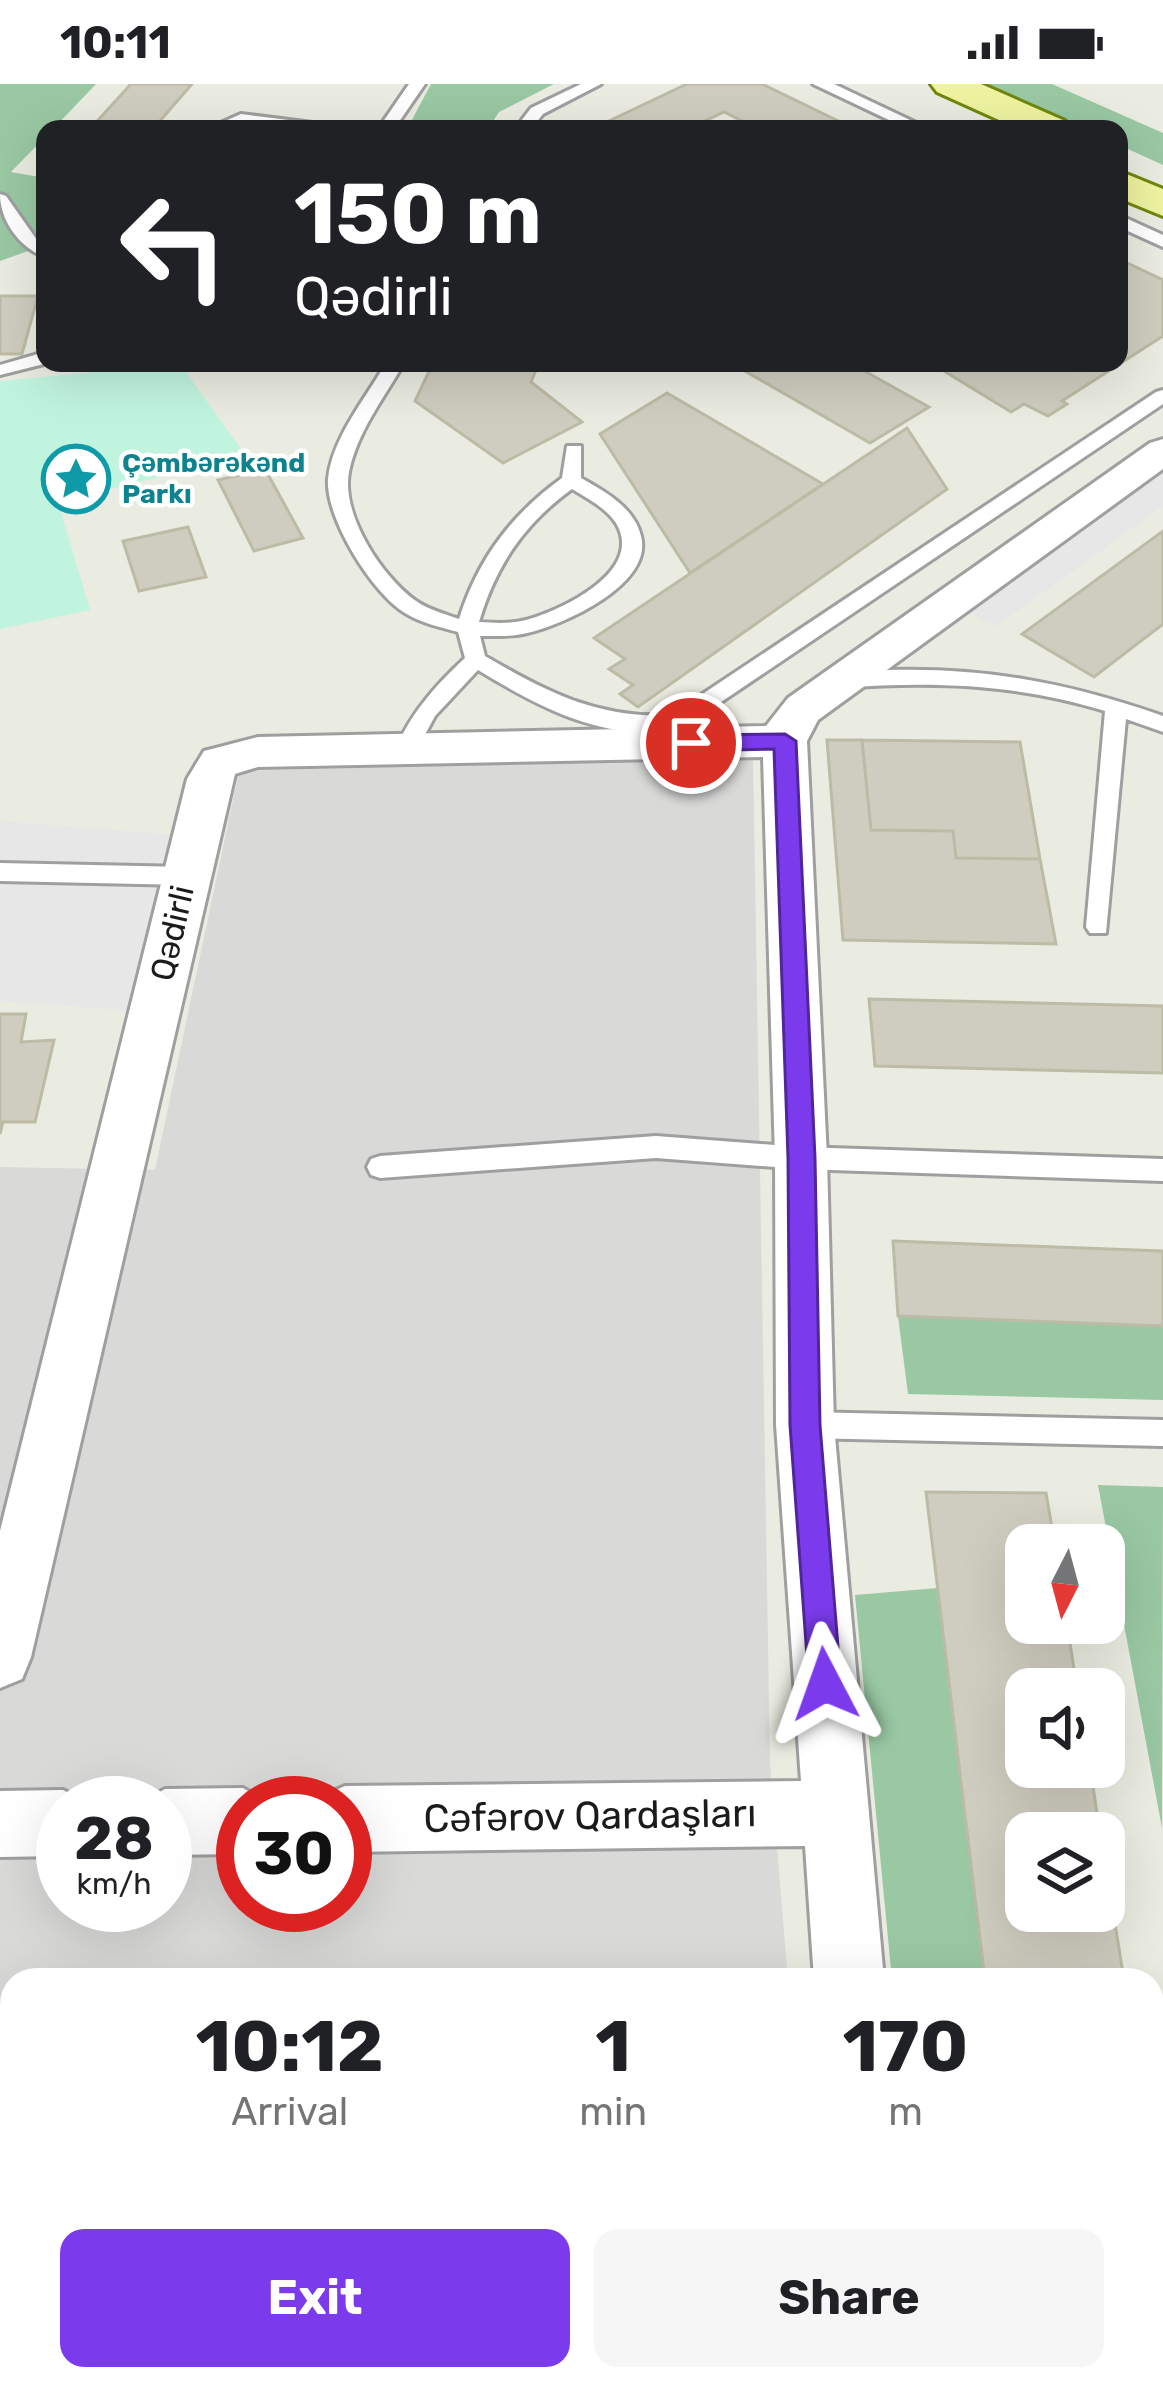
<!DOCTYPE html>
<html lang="en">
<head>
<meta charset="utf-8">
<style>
	body { margin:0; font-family:Rubik,sans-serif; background:#f6f6f6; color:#202124; height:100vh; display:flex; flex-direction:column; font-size:45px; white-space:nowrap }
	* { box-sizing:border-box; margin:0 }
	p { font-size:39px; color:#757577 }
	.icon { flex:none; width:66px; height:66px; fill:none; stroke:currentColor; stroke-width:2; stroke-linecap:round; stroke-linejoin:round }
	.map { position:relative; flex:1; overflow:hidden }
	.side { position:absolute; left:0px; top:1884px; width:1164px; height:423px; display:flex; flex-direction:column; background:#fff; border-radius:36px 36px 0 0; box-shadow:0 12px 48px #0002 }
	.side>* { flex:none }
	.hud { position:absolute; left:36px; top:36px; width:1092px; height:252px; border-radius:24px; box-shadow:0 12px 48px #0002; background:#202124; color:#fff; overflow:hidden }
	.needle { width:78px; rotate:186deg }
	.controls { position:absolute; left:1005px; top:1440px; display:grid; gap:24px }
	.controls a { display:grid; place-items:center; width:120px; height:120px; border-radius:24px; background:#fff; box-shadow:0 12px 48px #0002; font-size:60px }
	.speed { position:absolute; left:36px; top:1692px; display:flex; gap:24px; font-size:60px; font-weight:700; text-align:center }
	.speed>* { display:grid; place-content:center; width:156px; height:156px; border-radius:50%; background:#fff; box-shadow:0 12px 48px #0002; line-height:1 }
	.speed small { font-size:30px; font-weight:400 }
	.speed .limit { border:18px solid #d22; background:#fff; color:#111 }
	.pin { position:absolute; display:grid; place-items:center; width:102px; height:102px; color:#fff; margin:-51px; border:6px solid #fff; border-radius:50%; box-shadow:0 3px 12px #0007 }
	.me { position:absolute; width:132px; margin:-66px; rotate:356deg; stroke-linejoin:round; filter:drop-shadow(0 0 9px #0008) }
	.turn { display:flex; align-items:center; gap:42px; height:252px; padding:0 60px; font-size:54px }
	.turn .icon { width:156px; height:156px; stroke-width:2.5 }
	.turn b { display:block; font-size:84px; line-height:102px }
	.eta { display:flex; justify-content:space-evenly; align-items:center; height:204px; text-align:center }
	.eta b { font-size:72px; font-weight:700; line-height:84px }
	.action { display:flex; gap:24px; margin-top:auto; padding:24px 60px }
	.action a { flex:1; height:138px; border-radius:24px; background:#7c3aed; color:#fff; font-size:48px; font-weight:700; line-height:138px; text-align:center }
	.action a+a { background:#f6f6f6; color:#202124 }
	.status { display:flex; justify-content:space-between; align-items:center; height:84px; padding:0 60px; background:#fff; direction:ltr }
	.status svg { height:33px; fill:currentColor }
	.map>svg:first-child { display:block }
</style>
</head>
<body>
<div class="status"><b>10:11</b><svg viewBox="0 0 49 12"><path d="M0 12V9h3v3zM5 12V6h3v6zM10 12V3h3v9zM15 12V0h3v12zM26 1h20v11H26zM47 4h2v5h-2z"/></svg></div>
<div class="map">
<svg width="1163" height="2306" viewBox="0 0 1163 2306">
	<rect width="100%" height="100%" fill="#eaece1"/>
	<path fill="#d9d9d8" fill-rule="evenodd" d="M753 674 770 1678 788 1896H12V2295H821L822 2306H0V1083L155 1086 239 687ZM63 1719H165V1821H63ZM243 1719H345V1821H243Z"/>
	<path fill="#99c8a3" d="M0 0H96L53 45H45V53L11 88 45 94V161L0 177Z
		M431 0H554L499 28 488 45H407Z
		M985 0H1052L1163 49V81L1119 61V45H1085Z
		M898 1232 1163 1242V1316L908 1310Z
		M1098 1401 1163 1403 1162 1744Z
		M938 1504 985 1896H892L855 1511Z"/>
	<path fill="#c0f4df" d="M180 280 246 372 58 418 90 526 0 545V297Z"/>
	<path fill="#e7e7e7" d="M1163 367V422L995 543 953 518Z
		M0 737 178 751 135 927 0 917Z"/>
	<path fill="#cecdbf" stroke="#bcbba5" stroke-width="3" d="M131 0H192L153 45H90Z
		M687 0H762L855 45H758L724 28 688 45H592Z
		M1119 175 1163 196V252L1062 317 1067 320 1048 332 1024 320 1011 328 931 279H1119Z
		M0 212H38L22 270H0Z
		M433 279H539L531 298 582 338 503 379 415 317Z
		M731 279H850L929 323 870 359Z
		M667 309 823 400 690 489 600 350Z
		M907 344 947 405 638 623 620 610 633 601 609 585 625 575 594 554Z
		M265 385 303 454 254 467 218 396Z
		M188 443 206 493 139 507 123 457Z
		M1163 447V540L1094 593 1022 550Z
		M827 656H862L871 746 953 747 956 774 1040 775 1056 860 843 856Z
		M862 656 1020 658 1040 775 956 774 953 747 871 746Z
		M869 915 1163 922V989L875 982Z
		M0 930H26L21 958 54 956 35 1038H3L0 1050Z
		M893 1157 1163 1167V1242L898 1232Z
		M926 1408 1046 1409 1055 1461H1026V1539H1067L1077 1605H1026V1683H1090L1100 1749H1026V1827H1104V1771L1124 1896H985Z
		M1152 2072 1163 2140V2306H1033L1032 2295H1152Z"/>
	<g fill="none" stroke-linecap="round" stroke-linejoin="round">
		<defs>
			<path id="service" d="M409 0H425L394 45H378Z
				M581 0H601L543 30 531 45H515L531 24Z
				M813 0H834L929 45H908Z
				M241 30 321 40 329 45 242 40 207 45Z
				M0 110 6 112 37 156 45 161V173C20 164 0 137 0 110Z
				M1119 131 1163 151V163L1119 143Z
				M45 268 48 279 0 291V281Z
				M386 279H404C384 314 357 348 349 388 341 431 382 493 416 517 429 526 445 530 459 535 478 475 511 431 562 394L567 362H581V394C604 407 634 423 641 452 654 500 563 541 527 549 511 553 496 552 480 552L485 572C546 608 599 635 671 631L1156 308 1163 306V320L684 643C610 662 539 623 478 586L435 632 415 669 407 672 396 664C412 628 436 601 465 574L458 548C440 543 421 539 405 529 373 510 325 434 328 395 332 354 366 314 386 279ZM572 405C587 414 606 424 616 439 645 487 562 526 526 536 511 540 495 539 479 538 496 481 524 440 572 405Z
				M888 586C986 583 1072 600 1163 632V648L1126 635 1106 849H1090L1086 843 1105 627C1017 600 933 597 842 604L831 597 842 590Z
				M0 779 186 783 198 792 186 801 0 797Z
				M656 1052 801 1063 1163 1075V1097L801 1085 656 1074 380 1094 371 1091 367 1083 371 1075 380 1072Z
				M805 1328 1163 1336V1362L805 1354 795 1350 791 1341 795 1332Z"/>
			<path id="minor" d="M1163 355V385L818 636 807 657 827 1074 834 1341 884 1896H814L805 1762 345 1768V1719H319L322 1712 345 1702 801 1697 776 1341 775 1074 763 673 258 683 235 690 31 1573 22 1595 0 1604V1447L187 695 204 667 258 653 766 642 788 614 1150 359Z
				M243 1704 268 1719H243V1770L165 1771V1719H140L165 1705Z
				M63 1706 88 1719H63V1772L0 1773V1707Z
				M0 1920 12 1925V2032L0 2027Z
				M49 2295H127L129 2306H51Z
				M843 2295H921L922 2306H844Z"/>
			<path id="primary" d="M931 0H981L1065 37 1070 45H1019L937 8Z
				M1119 87 1163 105V132L1119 114Z"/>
		</defs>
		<use href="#service" stroke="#9f9f9f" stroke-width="6"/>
		<use href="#minor" stroke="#9f9f9f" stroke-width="6"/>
		<use href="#primary" stroke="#70860c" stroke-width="6"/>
		<use href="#service" fill="#fff" fill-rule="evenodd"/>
		<use href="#minor" fill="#fff" fill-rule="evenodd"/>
		<use href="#primary" fill="#edf39f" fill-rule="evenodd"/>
	</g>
	<path fill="#7c3aed" stroke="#51269a" stroke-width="3" d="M785 650 796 657 815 1074 820 1341 841 1600 836 1611 825 1616 814 1611 809 1600 790 1341 788 1074 774 665 691 667 679 659 691 651Z"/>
	<defs>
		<symbol id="sight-ring" viewBox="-11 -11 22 22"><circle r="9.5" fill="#fff" stroke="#0f9aa8" stroke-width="1.5"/><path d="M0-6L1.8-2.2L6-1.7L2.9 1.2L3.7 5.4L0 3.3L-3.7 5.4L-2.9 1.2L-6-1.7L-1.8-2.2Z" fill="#0f9aa8"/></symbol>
	</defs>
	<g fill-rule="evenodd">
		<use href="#sight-ring" x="38" y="357" width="76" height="76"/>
	</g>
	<g text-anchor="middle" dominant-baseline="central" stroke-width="9" stroke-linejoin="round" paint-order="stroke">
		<g font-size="27" font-weight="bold" fill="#0d838f" stroke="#fff" text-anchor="start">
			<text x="122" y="379">Çəmbərəkənd<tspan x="122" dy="31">Parkı</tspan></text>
		</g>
		<g font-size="33" fill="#1b1b1b" stroke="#fff">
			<text transform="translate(172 849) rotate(-77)">Qədirli</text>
		</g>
		<g font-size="39" fill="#1b1b1b" stroke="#fff">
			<text transform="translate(590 1732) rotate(-1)">Cəfərov Qardaşları</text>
		</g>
	</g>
</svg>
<div class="controls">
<a><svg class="needle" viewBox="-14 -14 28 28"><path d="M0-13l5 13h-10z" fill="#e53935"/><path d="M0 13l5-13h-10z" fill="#757577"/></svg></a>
<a><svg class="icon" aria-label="sound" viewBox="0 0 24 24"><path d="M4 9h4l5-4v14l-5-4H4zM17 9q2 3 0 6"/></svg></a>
<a><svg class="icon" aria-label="layers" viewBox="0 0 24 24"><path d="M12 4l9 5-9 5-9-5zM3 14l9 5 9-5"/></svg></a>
</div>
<div class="speed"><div>28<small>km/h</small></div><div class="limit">30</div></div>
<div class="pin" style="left:691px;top:659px;background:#d93025"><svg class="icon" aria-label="arrive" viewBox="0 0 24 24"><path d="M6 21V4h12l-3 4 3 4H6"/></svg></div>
<svg class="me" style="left:825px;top:1600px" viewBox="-20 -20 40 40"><path d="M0-17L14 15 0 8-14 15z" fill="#7c3aed" stroke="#fff" stroke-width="4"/></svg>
<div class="hud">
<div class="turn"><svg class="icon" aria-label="left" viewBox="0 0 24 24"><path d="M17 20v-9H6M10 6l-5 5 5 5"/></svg><div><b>150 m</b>Qədirli</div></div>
</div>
<section class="side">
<div class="eta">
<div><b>10:12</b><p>Arrival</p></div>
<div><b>1</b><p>min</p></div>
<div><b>170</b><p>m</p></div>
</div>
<div class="action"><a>Exit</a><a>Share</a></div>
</section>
</div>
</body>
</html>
